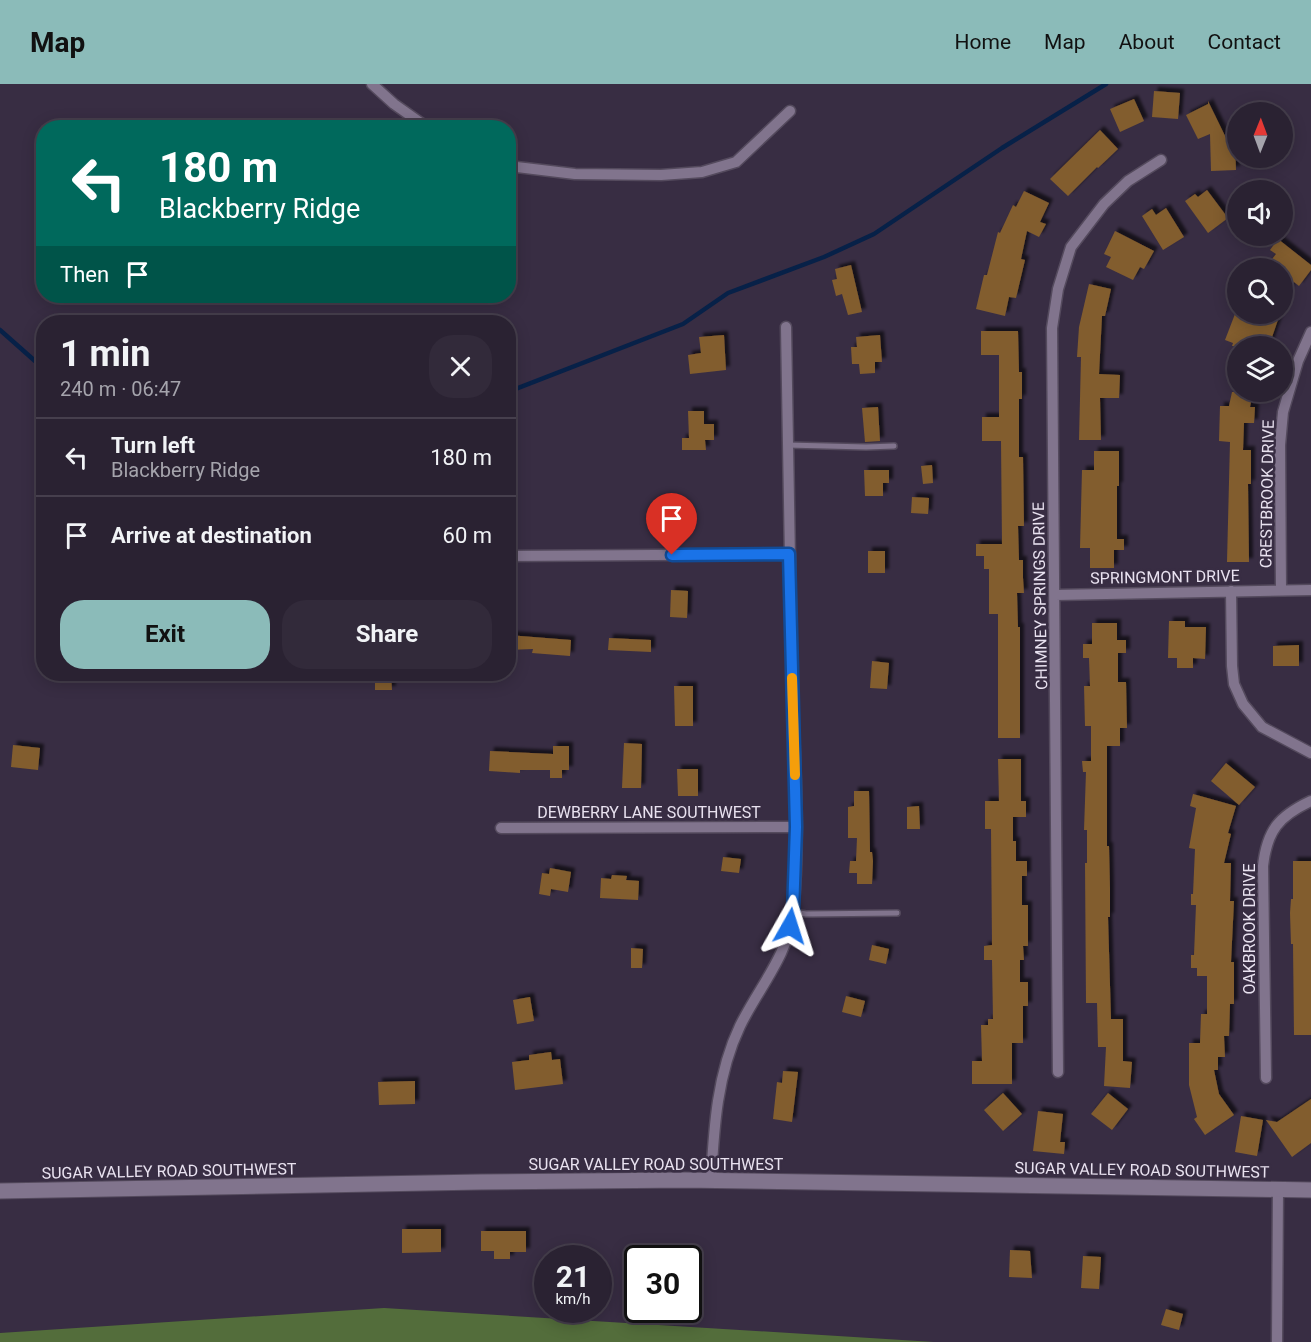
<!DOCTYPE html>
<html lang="en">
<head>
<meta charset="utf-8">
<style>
	body { margin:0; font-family:Roboto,sans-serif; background:#322a3a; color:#f1f3f6; height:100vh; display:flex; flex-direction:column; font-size:22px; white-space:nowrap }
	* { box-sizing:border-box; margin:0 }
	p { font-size:20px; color:#a5a4ac }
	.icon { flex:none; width:33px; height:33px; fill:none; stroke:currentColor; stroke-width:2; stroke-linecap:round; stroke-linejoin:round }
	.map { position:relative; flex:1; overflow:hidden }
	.panel { position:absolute; left:36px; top:231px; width:480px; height:366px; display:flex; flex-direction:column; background:#2a2232; border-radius:24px; box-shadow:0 3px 15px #0003,0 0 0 2px #463f4d }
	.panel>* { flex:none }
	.top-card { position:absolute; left:36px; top:36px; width:480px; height:183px; border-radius:24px; box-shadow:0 3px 15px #0003,0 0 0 2px #463f4d; background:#00695c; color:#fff; overflow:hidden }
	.needle { width:39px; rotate:1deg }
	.fabs { position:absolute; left:1227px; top:18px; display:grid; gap:12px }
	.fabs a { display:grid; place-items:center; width:66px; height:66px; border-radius:50%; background:#2a2232; box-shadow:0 3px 15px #0003,0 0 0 2px #463f4d; font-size:30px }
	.speed { position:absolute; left:534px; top:1161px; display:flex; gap:12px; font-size:30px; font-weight:700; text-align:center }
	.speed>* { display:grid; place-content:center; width:78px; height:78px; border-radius:50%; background:#2a2232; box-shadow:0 3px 15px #0003,0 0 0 2px #463f4d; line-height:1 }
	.speed small { font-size:15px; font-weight:400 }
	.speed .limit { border:3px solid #111; border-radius:9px; background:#fff; color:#111 }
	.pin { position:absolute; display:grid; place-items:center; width:51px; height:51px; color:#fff; margin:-62px -26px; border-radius:50% 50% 50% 0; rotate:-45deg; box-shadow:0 0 6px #0007 }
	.pin .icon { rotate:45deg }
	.me { position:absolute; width:66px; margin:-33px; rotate:6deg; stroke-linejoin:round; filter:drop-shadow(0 0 4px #0008) }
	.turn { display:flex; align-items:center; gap:21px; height:126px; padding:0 24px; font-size:27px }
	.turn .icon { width:78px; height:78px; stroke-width:2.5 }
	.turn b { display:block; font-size:42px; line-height:51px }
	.then { display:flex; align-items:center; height:57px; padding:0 24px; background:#0003; gap:12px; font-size:22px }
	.round { display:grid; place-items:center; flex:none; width:63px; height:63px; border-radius:24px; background:#322a3a }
	.headline { display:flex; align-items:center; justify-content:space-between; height:102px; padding:0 24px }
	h1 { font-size:36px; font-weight:700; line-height:45px }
	.cta { display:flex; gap:12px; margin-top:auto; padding:12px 24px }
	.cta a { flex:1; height:69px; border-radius:24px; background:#8bbbb9; color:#111; font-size:24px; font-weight:700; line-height:69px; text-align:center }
	.cta a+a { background:#322a3a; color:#f1f3f6 }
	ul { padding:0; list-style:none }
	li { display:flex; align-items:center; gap:18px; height:78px; padding:0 24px; border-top:2px solid #463f4d }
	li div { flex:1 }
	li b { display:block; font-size:22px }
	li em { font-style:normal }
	header { display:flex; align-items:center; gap:36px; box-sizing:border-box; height:84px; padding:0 30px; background:#8bbbb9; color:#111 }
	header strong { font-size:28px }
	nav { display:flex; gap:33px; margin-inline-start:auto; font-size:21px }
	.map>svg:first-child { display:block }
</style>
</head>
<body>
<header>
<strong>Map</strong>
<nav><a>Home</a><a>Map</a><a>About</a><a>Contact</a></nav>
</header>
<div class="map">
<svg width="1311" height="1258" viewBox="0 0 1311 1258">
	<defs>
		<filter id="shadow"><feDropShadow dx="4" dy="-4" stdDeviation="1.5" flood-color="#0009"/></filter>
	</defs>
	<rect width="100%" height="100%" fill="#382d43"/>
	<path fill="#536d3b" d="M384 1224 934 1258H0V1249Z"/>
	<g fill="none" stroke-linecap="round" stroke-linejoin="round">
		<path stroke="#072148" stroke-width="4.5" d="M0 246 35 277 44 279
			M508 308 683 240 728 209 824 173 874 150 1002 64 1106 0"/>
	</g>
	<path fill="#825d2e" filter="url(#shadow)" d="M1154 7 1180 9 1178 35 1152 33Z
		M1134 15 1144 37 1120 48 1110 25Z
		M1208 17 1229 60H1235L1236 86 1211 87 1210 50 1198 55 1186 31 1208 20Z
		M1100 46 1118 65 1098 84 1097 83 1068 112 1050 95Z
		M1207 106 1228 134 1208 149 1185 117 1195 110 1198 113Z
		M1024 107 1049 119 1040 138 1046 140 1039 153 1027 147 1021 175 1025 176 1016 214 1009 213 1005 232 976 225 984 191H987L998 148 1000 149 1013 121 1016 123Z
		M1166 124 1184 153 1163 166 1142 132 1152 125 1156 131Z
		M1115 147 1154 167 1144 185 1140 183 1133 196 1106 183 1111 173 1104 170Z
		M1278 155 1311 181V186L1299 202 1294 198 1282 220V184H1276L1269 179 1276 170 1270 166Z
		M851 181 862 228 848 231 842 210 836 212 832 196 837 195 835 185Z
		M1089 200 1111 205 1105 232H1102L1099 290 1120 291 1119 314H1100L1101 356H1079L1081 273H1077L1079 243Z
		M1235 230H1280L1270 259 1264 257 1262 262H1232L1233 259 1225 256Z
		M981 247H1018L1019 288H1022V315H1019V373H1023L1024 442H1018L1019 476H1023V494L1024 509H1017L1018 543H1020V654H998V530H989V485H984V472H976V460H1002L1001 357H982V333H999V271H981Z
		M724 251 726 286 690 290 688 271 701 269 699 253Z
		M880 251 882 278H875V289L860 290 859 280H852L851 263H857L856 253Z
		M1232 308H1253L1250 323H1255L1254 339H1244L1243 366H1251V400H1248L1249 478H1227L1230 358 1219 357 1220 322H1229Z
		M878 323 880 357 865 358 862 324Z
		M688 327H704V340H714V356H705L706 366H682V354H689Z
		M1094 367H1119V402H1117V455H1124V466H1114V484H1090V464H1080L1082 386H1094Z
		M932 381 933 399 923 400 921 382Z
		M864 386H889V399H883V412H865Z
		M912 413 929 414 928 430 911 429Z
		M868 467H885V489H868Z
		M671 506 688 507 687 534 670 533Z
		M1169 537H1185V543H1206L1205 575 1193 574V584H1177V574H1168Z
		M1092 539H1117V556H1126V569H1118V598H1126L1127 644H1120V662H1107V762H1109L1110 805V833H1108L1111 935H1123V977L1132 978 1130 1004 1104 1002 1106 963H1098L1097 919H1086L1085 779H1087V746H1084L1086 688H1083L1082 677H1091V642H1085L1084 602H1090L1089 574H1083V560H1092Z
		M508 551 571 556 570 572 532 569 533 565 508 566Z
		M609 554 651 556V568L608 566Z
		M1299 561V582H1273V562Z
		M872 577 889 579 887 605 870 604Z
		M375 590H391L392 606H375Z
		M674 602H693V642H675Z
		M624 659 642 660 641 704H622Z
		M13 661 40 664 38 686 11 683Z
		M553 662H569V686H562V694H550V686H520V689L489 687 490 667 553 670Z
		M998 675H1021V717H1026V733H1013V757H1016V777H1027V792H1022V821H1028V862H1023L1024 876H1020V898H1028V922H1023V959H1012V1000H972V977H982L981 941H988V935H993L992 876H984V862L992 861 991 745H985V717H999Z
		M1226 679 1255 703 1239 721 1211 697Z
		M677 685H698V712H678Z
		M854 707H869L870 768H872L873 777 872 800H857V789H849L850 777H856L857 754H848V723L854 722Z
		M1193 710 1236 722 1228 749 1231 750 1224 779H1231L1230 817H1234L1231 878H1234V920H1230L1229 952H1224L1225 973H1218V986H1214L1219 1010 1234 1031 1205 1051 1194 1035 1197 1033 1189 1001V959H1200L1201 930H1207V892H1197V884H1191V871H1194L1196 821H1191V810H1193L1195 765 1189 764 1196 724 1190 722Z
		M919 722 920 745H907V723Z
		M723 773 741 775 739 789 721 787Z
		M1293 777H1311V951H1294L1293 860H1291L1290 829 1291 815H1293Z
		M550 784 571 788 568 808 551 805 550 812 539 810 542 789 549 790Z
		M612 791 627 792 626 796 639 797 638 816 600 814 601 794 611 795Z
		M872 861 889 865 886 880 869 876Z
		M631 864 643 865 642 884H631Z
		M846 912 865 917 861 933 842 928Z
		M530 913 534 937 517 940 513 916Z
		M551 968 552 976 560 975 563 1000 515 1006 512 978 529 976V971Z
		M783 987 798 988 792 1038 773 1035 777 998 782 999Z
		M415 997V1020L379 1021 378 998Z
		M1003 1009 1022 1030 1003 1047 984 1026Z
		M1108 1009 1128 1025 1112 1046 1091 1030Z
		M1311 1015V1059L1292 1073 1266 1036 1277 1038Z
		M1038 1027 1063 1030 1060 1058H1065L1064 1070 1033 1067Z
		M1241 1032 1263 1036 1257 1072 1235 1068Z
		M402 1145H441V1168L402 1169Z
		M481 1147H526V1168H510V1175H494V1167H481Z
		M1010 1166 1030 1167 1032 1194 1009 1193Z
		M1083 1172 1101 1173 1099 1205 1081 1204Z
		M1166 1225 1183 1230 1179 1246 1161 1241Z"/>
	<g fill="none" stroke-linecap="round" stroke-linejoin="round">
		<defs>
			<path id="lane" d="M787 361 866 363 894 362
				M793 828 806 830 897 829"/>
			<path id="street" d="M372 0 394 20 428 44
				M508 82 575 90 661 91 702 88 736 78 790 27
				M508 472 789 470
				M1281 505 1280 361 1283 328 1298 277 1311 248
				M1231 507 1232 582 1234 600 1243 620 1262 643 1311 669
				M1055 511 1311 506
				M501 744 796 743
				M1058 988 1052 244 1058 205 1071 163 1104 120 1128 97 1161 76
				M1266 994 1263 782C1267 746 1279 732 1311 717
				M711 1096C714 1043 717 990 740 942 759 903 788 872 793 828 801 752 794 668 792 592 789 475 787 359 786 243
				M1277 1258 1278 1106"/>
			<path id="secondary" d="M0 1107 480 1098 685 1096 1311 1106"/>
		</defs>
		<use href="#lane" stroke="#544a5d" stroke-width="8"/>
		<use href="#street" stroke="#544a5d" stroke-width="13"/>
		<use href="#secondary" stroke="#544a5d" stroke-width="17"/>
		<use href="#lane" stroke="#81748d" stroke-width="5"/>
		<use href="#street" stroke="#81748d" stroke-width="10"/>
		<use href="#secondary" stroke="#81748d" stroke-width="15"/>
	</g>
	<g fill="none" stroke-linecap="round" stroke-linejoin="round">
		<defs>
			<path id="route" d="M672 471 789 470 796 743 793 828 790 842"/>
		</defs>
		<use href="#route" stroke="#114b97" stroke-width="15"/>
		<use href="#route" stroke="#1a73e8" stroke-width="10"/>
		<path stroke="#f59e0b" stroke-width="10" d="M792 594 795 691"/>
	</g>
	<g text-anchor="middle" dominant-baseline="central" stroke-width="5" stroke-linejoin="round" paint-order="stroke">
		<g font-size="16" fill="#e9e2f0" stroke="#382d43">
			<text transform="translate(1267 410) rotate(-89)">CRESTBROOK DRIVE</text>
			<text transform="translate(1165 493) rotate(-1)">SPRINGMONT DRIVE</text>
			<text transform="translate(1040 512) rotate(-91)">CHIMNEY SPRINGS DRIVE</text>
			<text x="649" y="728">DEWBERRY LANE SOUTHWEST</text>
			<text transform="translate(1249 845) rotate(-90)">OAKBROOK DRIVE</text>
			<text x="656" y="1080">SUGAR VALLEY ROAD SOUTHWEST</text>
			<text transform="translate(1142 1086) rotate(1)">SUGAR VALLEY ROAD SOUTHWEST</text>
			<text transform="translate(169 1087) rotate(-1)">SUGAR VALLEY ROAD SOUTHWEST</text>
		</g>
	</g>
</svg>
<div class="fabs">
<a><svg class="needle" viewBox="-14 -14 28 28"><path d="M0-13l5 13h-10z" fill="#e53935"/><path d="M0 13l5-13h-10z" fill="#a5a4ac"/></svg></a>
<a><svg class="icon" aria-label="sound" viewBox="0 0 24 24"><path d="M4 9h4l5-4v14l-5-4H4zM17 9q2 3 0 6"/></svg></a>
<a><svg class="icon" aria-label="search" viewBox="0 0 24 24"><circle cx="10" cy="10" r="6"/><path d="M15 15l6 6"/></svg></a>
<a><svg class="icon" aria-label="layers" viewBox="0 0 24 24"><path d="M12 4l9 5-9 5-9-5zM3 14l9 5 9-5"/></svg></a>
</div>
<div class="speed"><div>21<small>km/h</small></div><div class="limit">30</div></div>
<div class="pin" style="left:672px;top:471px;background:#d93025"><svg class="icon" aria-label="arrive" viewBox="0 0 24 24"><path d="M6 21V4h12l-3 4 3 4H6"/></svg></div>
<svg class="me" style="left:790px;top:842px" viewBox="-20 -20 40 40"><path d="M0-17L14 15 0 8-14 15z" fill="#1a73e8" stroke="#fff" stroke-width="4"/></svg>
<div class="top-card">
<div class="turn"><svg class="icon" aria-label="left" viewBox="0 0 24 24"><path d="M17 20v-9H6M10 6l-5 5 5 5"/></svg><div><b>180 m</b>Blackberry Ridge</div></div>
<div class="then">Then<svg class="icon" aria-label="arrive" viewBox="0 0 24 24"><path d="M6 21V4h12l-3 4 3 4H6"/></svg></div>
</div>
<section class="panel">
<div class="headline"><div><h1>1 min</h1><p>240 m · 06:47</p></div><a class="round"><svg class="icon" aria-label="close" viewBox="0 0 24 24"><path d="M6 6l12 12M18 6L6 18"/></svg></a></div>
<ul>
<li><svg class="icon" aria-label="left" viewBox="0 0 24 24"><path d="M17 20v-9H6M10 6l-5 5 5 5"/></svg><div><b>Turn left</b><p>Blackberry Ridge</p></div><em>180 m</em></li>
<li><svg class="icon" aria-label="arrive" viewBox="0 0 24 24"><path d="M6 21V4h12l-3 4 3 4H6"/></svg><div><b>Arrive at destination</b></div><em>60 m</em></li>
</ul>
<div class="cta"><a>Exit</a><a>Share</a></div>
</section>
</div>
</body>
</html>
